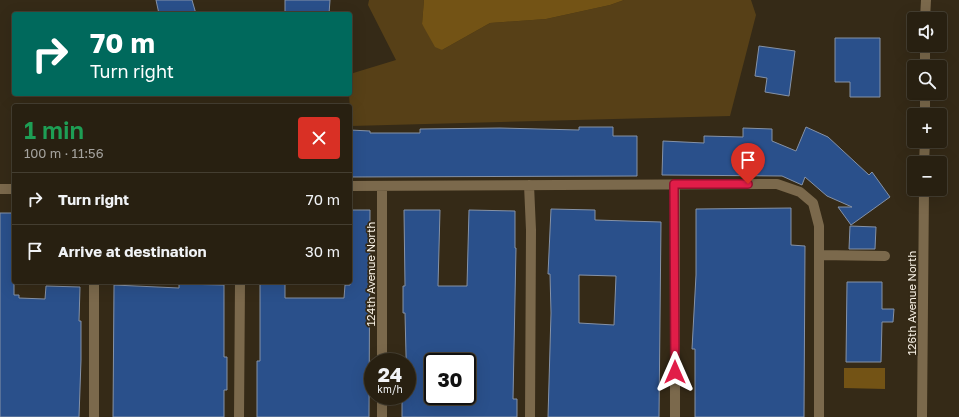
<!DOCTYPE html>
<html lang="en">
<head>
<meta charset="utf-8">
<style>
	body { margin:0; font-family:"Golos Text",sans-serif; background:#342d1f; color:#f1f3f6; height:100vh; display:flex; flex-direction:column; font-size:15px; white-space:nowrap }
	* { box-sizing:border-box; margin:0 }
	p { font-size:13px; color:#a5a39f }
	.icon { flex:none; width:22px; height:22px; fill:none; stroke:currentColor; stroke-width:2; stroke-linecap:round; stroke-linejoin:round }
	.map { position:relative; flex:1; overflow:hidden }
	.sheet { position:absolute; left:12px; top:104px; width:340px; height:180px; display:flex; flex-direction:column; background:#282011; border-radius:4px; box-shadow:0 4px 16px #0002,0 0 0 1px #443e31 }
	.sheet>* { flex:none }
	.banner { position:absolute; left:12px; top:12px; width:340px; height:84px; border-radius:4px; box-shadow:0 4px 16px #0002,0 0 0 1px #443e31; background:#00695c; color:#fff; overflow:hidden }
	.controls { position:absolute; left:907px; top:12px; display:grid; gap:8px }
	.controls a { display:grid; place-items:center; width:40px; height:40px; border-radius:4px; background:#282011; box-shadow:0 4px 16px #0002,0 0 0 1px #443e31; font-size:20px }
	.speed { position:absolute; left:364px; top:353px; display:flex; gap:8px; font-size:20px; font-weight:700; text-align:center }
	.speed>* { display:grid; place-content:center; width:52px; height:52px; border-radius:50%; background:#282011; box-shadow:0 4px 16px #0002,0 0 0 1px #443e31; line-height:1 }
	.speed small { font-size:10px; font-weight:400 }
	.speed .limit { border:2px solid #111; border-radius:6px; background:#fff; color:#111 }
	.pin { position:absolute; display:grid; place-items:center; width:34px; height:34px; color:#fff; margin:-41px -17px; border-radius:50% 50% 50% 0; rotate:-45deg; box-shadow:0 0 4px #0007 }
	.pin .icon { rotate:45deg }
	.me { position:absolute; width:44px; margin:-22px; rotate:0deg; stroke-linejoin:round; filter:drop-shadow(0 0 3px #0008) }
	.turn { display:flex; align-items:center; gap:14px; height:84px; padding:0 12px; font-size:18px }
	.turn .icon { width:52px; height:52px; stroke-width:2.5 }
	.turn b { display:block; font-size:28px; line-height:34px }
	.round { display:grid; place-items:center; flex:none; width:42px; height:42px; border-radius:4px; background:#342d1f }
	.overview { display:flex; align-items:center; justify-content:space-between; height:68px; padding:0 12px }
	h1 { font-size:24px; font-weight:600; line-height:30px; color:#1e9e55 }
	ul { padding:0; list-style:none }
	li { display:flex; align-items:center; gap:12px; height:52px; padding:0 12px; border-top:1px solid #443e31 }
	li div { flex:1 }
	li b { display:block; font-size:15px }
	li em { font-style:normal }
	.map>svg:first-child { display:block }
</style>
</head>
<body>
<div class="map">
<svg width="959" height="417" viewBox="0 0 959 417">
	<rect width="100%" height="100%" fill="#352a17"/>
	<path fill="#574017" d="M369 0H424L422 24 442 50 490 23 546 19 610 5 624 0H751L756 15 730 116 351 126 349 94 350 74 396 60 368 5Z"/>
	<path fill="#735315" d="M424 0H624L610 5 546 19 490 23 442 50 435 47 422 24Z
		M844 368H885V389L844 388Z"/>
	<path fill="#2a508b" stroke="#8592a7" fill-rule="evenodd" d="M156 0H192L196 14H159Z
		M285 0H330L329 14H285Z
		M835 38H880V97H850V82H835Z
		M759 46 795 51 789 96 765 92 767 78 755 76Z
		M579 127H613V136H637V176L350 177V130L370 131V133H420V129L500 128 579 130Z
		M806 127 828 137 869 175 872 172 890 197 851 225 838 207H852L827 196 805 177 802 185 782 176 662 175 663 141 704 143V136L743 137V128L772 129V141L796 151Z
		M791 208V245L805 246 804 417H695V349H692L696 275V209Z
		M551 209 595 210V220L661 222 659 417H548L551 313 550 274H548ZM579 275 616 276 614 325 579 323Z
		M350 210H370L369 417H257V361H260V283H285V298H344L345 285H350Z
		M404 210H440L438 286H467L469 210 515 211V248H516L513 399H517V417H402V396H407L405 313H403V286H405ZM433 362H467V397L433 396Z
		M0 213H14V295H19V298L45 299 46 286 80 287 79 321H81V360L79 417H0Z
		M850 226 876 227 875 249H849Z
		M847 282H882V309H894L893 322H882L881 362H846Z
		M179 284 224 285V357H227V390H224V417H113L114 285 179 288Z"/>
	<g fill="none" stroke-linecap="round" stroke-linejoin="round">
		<path stroke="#7b694c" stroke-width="10" d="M925 19 926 0
			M925 67V45
			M925 115V93
			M924 163 925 141
			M675 184V417
			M529 185 531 230 530 417
			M350 186 777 184 800 192 813 203 819 226V417
			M382 186V362
			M0 189H14
			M820 255 885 256
			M382 396V417
			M94 417V282
			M239 417 240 282
			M922 417 924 189"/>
	</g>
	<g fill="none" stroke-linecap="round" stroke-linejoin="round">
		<defs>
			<path id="route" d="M675 372 674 184H748"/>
		</defs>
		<use href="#route" stroke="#92132f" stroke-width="10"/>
		<use href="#route" stroke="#e11d48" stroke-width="7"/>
	</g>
	<g text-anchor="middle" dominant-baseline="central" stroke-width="3.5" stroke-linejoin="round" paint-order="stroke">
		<g font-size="11" fill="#f8f1e5" stroke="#352a17">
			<text transform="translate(370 274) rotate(-90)">124th Avenue North</text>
			<text transform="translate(911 303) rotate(-90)">126th Avenue North</text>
		</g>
	</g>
</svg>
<div class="controls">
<a><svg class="icon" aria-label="sound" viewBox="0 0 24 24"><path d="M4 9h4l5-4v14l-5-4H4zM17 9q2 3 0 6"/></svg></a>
<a><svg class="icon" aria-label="search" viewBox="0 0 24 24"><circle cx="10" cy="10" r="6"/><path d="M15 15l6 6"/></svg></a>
<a>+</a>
<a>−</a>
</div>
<div class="speed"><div>24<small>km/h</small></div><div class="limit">30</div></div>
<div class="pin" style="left:748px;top:184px;background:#d93025"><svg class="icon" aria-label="arrive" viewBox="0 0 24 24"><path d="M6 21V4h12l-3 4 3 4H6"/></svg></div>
<svg class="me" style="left:675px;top:372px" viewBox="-20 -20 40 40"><path d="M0-17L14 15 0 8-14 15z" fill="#e11d48" stroke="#fff" stroke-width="4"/></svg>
<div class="banner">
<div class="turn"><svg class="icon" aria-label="right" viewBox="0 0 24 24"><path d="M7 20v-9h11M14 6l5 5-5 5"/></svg><div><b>70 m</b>Turn right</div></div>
</div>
<section class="sheet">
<div class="overview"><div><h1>1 min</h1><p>100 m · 11:56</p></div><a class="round" style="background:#d93025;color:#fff"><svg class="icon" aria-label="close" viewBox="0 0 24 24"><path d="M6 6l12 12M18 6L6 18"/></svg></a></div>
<ul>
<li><svg class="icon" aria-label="right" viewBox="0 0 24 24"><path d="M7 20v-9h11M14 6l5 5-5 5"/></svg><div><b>Turn right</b></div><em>70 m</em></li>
<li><svg class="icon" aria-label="arrive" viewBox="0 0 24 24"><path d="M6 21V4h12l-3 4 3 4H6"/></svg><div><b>Arrive at destination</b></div><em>30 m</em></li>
</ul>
</section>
</div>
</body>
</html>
